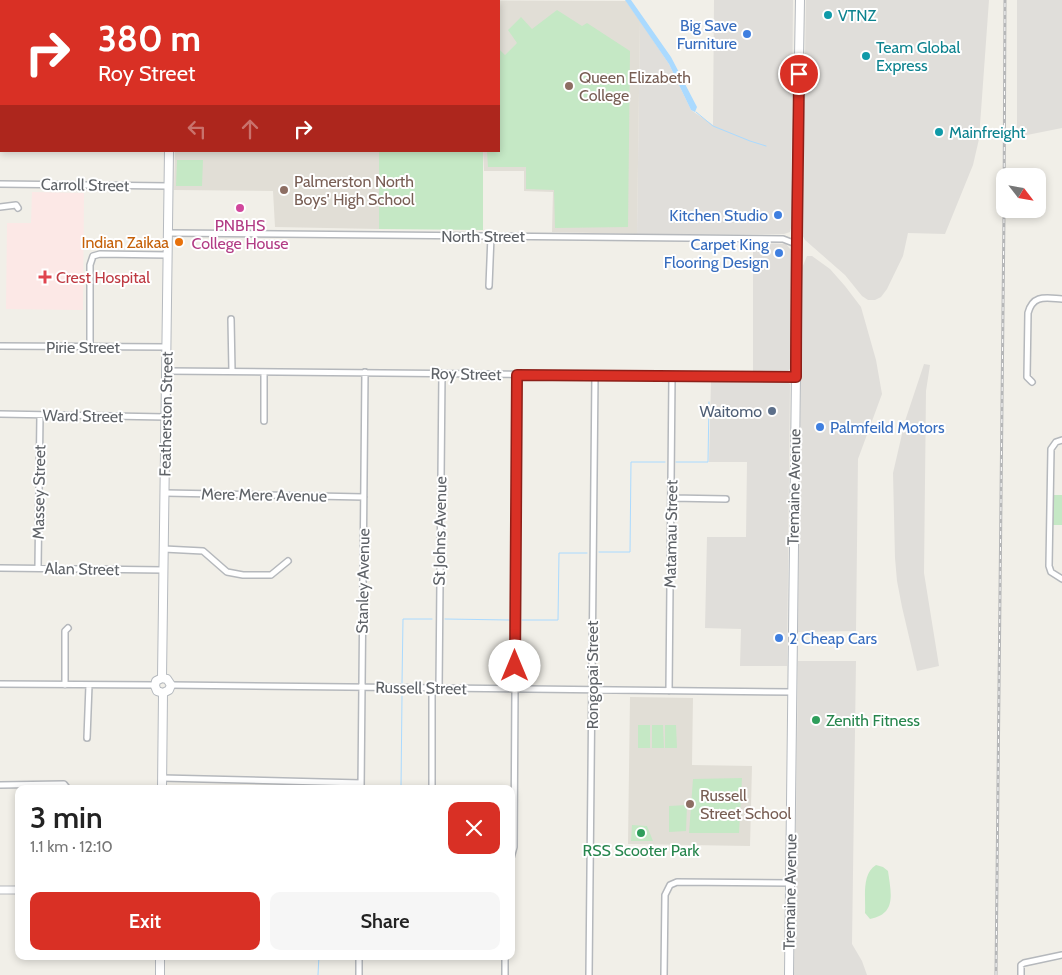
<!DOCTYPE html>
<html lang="en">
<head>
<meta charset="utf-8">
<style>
	body { margin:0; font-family:Cabin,sans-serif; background:#f6f6f6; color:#222; height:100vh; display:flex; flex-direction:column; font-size:19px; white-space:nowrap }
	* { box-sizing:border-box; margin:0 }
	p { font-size:16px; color:#767676 }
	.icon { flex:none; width:28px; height:28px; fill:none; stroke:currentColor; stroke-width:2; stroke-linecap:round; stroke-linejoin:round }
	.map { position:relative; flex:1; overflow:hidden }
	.details { position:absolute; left:15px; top:785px; width:500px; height:175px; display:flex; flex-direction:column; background:#fff; border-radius:10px; box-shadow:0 2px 8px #0003 }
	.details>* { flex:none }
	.guide { position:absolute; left:0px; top:0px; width:500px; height:152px; box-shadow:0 2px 8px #0003; background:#d93025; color:#fff; overflow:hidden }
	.needle { width:32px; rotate:121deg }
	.fabs { position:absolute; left:996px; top:168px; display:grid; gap:10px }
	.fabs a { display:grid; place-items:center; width:50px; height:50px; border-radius:10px; background:#fff; box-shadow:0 2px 8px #0003; font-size:25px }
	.pin { position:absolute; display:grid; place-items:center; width:42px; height:42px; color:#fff; margin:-21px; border:2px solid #fff; border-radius:50%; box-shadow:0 1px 5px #0007 }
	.me { position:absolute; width:55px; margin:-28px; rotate:0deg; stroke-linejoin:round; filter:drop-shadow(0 0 4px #0008) }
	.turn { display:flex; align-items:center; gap:18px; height:105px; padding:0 15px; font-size:22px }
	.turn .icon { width:65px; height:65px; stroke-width:2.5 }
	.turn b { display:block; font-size:35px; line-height:42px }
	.lanes { display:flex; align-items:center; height:48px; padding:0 15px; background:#0003; justify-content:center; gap:25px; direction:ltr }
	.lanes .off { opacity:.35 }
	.round { display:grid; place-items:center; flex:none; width:52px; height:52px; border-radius:10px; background:#f6f6f6 }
	.summary { display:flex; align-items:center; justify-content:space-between; height:85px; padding:0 15px }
	h1 { font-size:30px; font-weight:600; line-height:38px }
	.button { display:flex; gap:10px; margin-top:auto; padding:10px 15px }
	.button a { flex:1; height:58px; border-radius:10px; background:#d93025; color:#fff; font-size:20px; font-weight:600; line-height:58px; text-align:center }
	.button a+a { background:#f6f6f6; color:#222 }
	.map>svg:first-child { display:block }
</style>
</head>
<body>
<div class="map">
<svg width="1062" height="975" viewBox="0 0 1062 975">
	<rect width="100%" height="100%" fill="#f1efe8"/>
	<path fill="#e0deda" d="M714 0H793L791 228 790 232 784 234H637L640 21 669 64 691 110 713 125Z
		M806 0H989L979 139 973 165 945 234 908 233 903 256 887 289 881 297 875 300H868L862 296 845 275 805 240 802 235Z
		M1017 0H1062V128L1017 137Z
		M753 243 786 244 791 250 790 369 787 372H753Z
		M807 256H812L830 269 845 286 861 307 876 360 882 394 858 459 856 631 798 632 802 268Z
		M924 364 930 365 926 391 924 573 939 666 917 671 902 607 897 581 895 558 893 473 905 421Z
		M711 381 787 382 790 384 787 666H740L741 629 705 628 707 537H746L747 462H709Z
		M798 661H856L852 944 862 961 867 975H794Z"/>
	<path fill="#e1ded6" d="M408 0 626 1 640 21 637 234 552 232 553 192 524 191V171H484L483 151H499V1H408Z
		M175 151H379V229L275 227 273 191 174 190Z
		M630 697 693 698 692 765 752 766 750 846 628 844Z"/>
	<path fill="#fce8e6" d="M32 192 84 193 83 310 6 309 7 223H31Z"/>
	<path fill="#c5e8c5" d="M557 10 582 26 587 23 630 51 628 227 555 228 554 190 526 189V167H488L487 151H499V49L505 55 517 43 508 30 521 17 532 29Z
		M379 151H483V230L379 229Z
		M177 160H203L202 186H176Z
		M1053 495H1062V525H1053Z
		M638 725H650V748H638Z
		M652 725H663L664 748H652Z
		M665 725H676L677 748H665Z
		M742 778 739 833H689L693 779Z
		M687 805 686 831 669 832V806Z
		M632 825 647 826 653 841H631Z
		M876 865 883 867 888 871C891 893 897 914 870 919L865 913C866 899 861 874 876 865Z"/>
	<path fill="#aadaff" d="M625 0H631L671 57 697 107 695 112 691 110 669 64Z"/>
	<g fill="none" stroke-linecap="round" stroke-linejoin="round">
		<path stroke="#aadaff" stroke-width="1" d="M696 112 713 126 750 141 766 146
			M676 462H708L709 402
			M599 552H630L631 462H665
			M445 619 509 620
			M522 620H558L559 553H587
			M402 684 403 619H432
			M401 789 402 696
			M318 975 319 956"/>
		<defs>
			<path id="minor" d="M59 1V0
				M294 1V0
				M370 1V0
				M0 107H1
				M0 184 169 186
				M0 207 16 205 18 208
				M169 233 783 239 796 244
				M489 286 491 236
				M231 319 232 371
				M0 346 166 347
				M90 347V265L93 256 100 254 167 255
				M166 371 796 377
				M264 372V421
				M1032 382 1027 377 1028 313C1033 294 1046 298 1062 299
				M0 414 166 417
				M1062 440 1056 442 1051 449 1049 566 1051 572 1062 579
				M165 493 364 497
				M671 498 726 499
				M164 549 203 551 227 572 243 575H271L288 561
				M0 568 164 570
				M38 568 40 415
				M0 684 155 685
				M65 685V631L68 628
				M171 685 792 692
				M439 688 442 373
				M669 691 672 376
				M87 738 89 685
				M162 778 361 783
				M0 785 64 784 68 789
				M361 789 365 372
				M432 789V688
				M511 858 514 847 517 375
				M359 975V956
				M505 975V956
				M589 975 595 375
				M664 975 665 895 670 885 677 882 790 883
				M1021 975V965L1024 963 1062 955"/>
			<path id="tertiary" d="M0 890H19"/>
			<path id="secondary" d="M170 1V0
				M162 678 169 151
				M162 678 167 679 171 685 169 690 163 693
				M162 678 156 681 155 686 157 691 163 693
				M162 789 163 693
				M160 975V956
				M789 975 797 288 796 228 800 0"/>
		</defs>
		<use href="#minor" stroke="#b5b8bc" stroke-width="8"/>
		<use href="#tertiary" stroke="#b5b8bc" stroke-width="9"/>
		<use href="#secondary" stroke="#b6babf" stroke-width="10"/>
		<use href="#minor" stroke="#fff" stroke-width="5"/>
		<use href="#tertiary" stroke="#fff" stroke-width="7"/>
		<use href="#secondary" stroke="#fff" stroke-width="8"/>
		<defs>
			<path id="rail" d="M996 975 1004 214 1005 0"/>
		</defs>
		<use href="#rail" stroke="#b6b7b8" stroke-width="3"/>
		<use href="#rail" stroke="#fff" stroke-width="1" stroke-dasharray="4" stroke-linecap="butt"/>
	</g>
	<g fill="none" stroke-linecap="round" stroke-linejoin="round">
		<defs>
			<path id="route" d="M515 666 517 375 796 377C796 276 798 176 799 74"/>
		</defs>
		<use href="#route" stroke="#8d1f18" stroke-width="12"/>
		<use href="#route" stroke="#d93025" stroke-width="9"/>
	</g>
	<g fill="#0f9aa8" stroke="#fff" stroke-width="2">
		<circle cx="828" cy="15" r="5"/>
		<circle cx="866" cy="56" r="5"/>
		<circle cx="939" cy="132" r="5"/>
	</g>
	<g fill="#3f7fe0" stroke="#fff" stroke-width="2">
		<circle cx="747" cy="34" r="5"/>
		<circle cx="778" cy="215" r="5"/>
		<circle cx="779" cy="253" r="5"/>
		<circle cx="820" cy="427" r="5"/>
		<circle cx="779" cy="638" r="5"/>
	</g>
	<g fill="#8d6e63" stroke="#fff" stroke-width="2">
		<circle cx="569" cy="86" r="5"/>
		<circle cx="284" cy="190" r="5"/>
		<circle cx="690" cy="804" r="5"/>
	</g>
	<circle fill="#d1479c" stroke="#fff" stroke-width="2" cx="240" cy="208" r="5"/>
	<circle fill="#e8710a" stroke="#fff" stroke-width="2" cx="179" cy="242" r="5"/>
	<path fill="#e0444e" stroke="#fff" stroke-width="2" d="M42.5 269.5h5v5h5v5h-5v5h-5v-5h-5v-5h5z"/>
	<circle fill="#5c6f8a" stroke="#fff" stroke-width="2" cx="772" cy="411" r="5"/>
	<g fill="#2e9e5b" stroke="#fff" stroke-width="2">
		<circle cx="816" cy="720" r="5"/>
		<circle cx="641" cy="833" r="5"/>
	</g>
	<g text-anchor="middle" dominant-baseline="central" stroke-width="4" stroke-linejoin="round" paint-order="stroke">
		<g font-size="16" fill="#0d838f" stroke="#fff" text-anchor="start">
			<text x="838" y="15">VTNZ</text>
			<text x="876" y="47">Team Global<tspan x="876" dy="18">Express</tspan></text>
			<text x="949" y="132">Mainfreight</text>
		</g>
		<g font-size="16" fill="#366cbe" stroke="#fff" text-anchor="end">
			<text x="737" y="25">Big Save<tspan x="737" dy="18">Furniture</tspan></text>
			<text x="768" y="215">Kitchen Studio</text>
			<text x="769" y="244">Carpet King<tspan x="769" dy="18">Flooring Design</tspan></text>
			<text x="830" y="427" text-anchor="start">Palmfeild Motors</text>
			<text x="789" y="638" text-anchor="start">2 Cheap Cars</text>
		</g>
		<g font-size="16" fill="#785e54" stroke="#fff" text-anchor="start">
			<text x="579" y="77">Queen Elizabeth<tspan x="579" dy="18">College</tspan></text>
			<text x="294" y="181">Palmerston North<tspan x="294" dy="18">Boys' High School</tspan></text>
			<text x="700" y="795">Russell<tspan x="700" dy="18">Street School</tspan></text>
		</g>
		<g font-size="16" fill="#5f6368" stroke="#fff">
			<text transform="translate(85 185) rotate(1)">Carroll Street</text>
			<text x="483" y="236">North Street</text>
			<text x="83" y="347">Pirie Street</text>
			<text transform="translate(466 374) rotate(1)">Roy Street</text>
			<text transform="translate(166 414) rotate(-89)">Featherston Street</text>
			<text transform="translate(83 416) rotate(1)">Ward Street</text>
			<text transform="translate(794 487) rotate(-89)">Tremaine Avenue</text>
			<text transform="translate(39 492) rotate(-89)">Massey Street</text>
			<text transform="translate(264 495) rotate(1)">Mere Mere Avenue</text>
			<text transform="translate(440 531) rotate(-89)">St Johns Avenue</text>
			<text transform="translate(671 534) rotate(-89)">Matamau Street</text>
			<text transform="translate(82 569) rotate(1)">Alan Street</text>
			<text transform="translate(363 581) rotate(-89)">Stanley Avenue</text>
			<text transform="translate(592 675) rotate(-90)">Rongopai Street</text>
			<text transform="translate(421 688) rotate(1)">Russell Street</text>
			<text transform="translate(790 892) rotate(-89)">Tremaine Avenue</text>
		</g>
		<g font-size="16" fill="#b23c85" stroke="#fff">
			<text x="240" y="225">PNBHS<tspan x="240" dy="18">College House</tspan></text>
		</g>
		<g font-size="16" fill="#c56008" stroke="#fff" text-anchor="end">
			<text x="169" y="242">Indian Zaikaa</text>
		</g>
		<g font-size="16" fill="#be3a42" stroke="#fff" text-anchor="start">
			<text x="56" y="277">Crest Hospital</text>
		</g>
		<g font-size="16" fill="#4e5e75" stroke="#fff" text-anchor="end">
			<text x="762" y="411">Waitomo</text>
		</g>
		<g font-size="16" fill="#27864d" stroke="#fff" text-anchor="start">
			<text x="826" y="720">Zenith Fitness</text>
			<text x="641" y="850" text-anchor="middle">RSS Scooter Park</text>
		</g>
	</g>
</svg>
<div class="fabs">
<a><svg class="needle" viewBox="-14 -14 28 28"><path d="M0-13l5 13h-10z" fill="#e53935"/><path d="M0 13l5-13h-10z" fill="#767676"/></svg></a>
</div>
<div class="pin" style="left:799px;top:74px;background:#d93025"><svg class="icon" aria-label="arrive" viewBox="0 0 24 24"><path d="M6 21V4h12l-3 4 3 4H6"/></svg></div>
<svg class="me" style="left:515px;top:666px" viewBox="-20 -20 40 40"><circle r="19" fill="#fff"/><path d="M0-13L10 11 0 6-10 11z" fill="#d93025"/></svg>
<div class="guide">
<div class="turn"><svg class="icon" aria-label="right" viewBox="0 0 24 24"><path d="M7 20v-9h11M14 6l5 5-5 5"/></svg><div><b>380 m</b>Roy Street</div></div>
<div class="lanes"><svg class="icon off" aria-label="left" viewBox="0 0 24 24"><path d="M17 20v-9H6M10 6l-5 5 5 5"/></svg><svg class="icon off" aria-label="ahead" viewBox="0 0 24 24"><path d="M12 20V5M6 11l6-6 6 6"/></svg><svg class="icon" aria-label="right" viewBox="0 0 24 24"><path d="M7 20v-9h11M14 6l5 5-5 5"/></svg></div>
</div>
<section class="details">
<div class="summary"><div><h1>3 min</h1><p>1.1 km · 12:10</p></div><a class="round" style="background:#d93025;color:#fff"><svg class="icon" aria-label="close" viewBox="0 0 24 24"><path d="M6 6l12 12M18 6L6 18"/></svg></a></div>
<div class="button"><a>Exit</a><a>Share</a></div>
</section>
</div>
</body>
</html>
